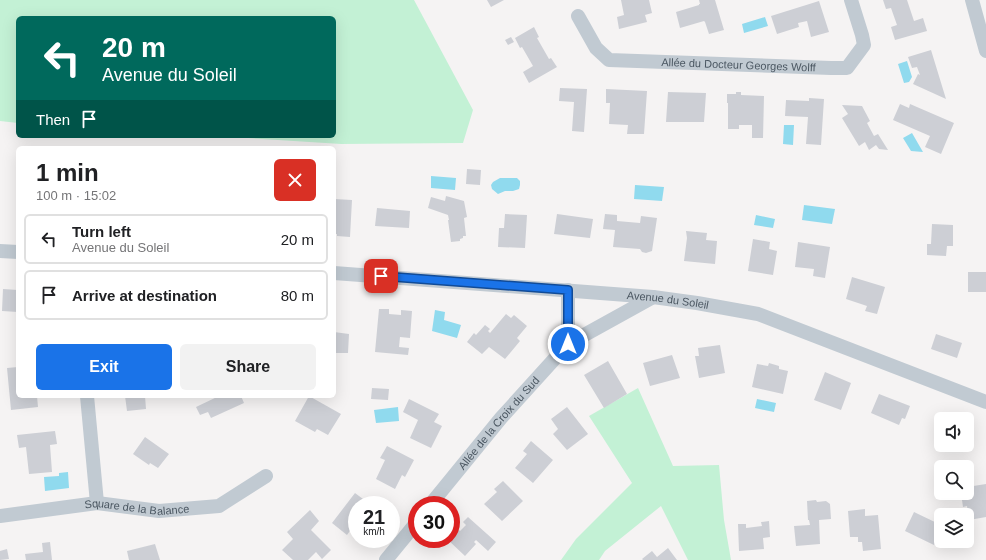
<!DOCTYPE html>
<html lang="en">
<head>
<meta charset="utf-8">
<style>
	body { margin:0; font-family:Helvetica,sans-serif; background:#f2f2f2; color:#202124; height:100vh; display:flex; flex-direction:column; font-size:15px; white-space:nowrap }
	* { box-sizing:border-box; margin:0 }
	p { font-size:13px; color:#757577 }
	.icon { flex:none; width:22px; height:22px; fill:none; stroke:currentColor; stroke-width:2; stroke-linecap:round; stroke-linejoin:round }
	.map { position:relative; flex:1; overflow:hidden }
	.panel { position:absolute; left:16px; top:146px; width:320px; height:252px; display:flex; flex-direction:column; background:#fff; border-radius:6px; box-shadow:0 4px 16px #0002 }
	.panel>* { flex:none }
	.guide { position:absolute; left:16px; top:16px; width:320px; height:122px; border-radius:6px; box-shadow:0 4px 16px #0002; background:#00695c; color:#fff; overflow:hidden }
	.fabs { position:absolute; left:934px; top:412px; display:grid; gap:8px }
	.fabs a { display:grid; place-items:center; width:40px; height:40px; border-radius:6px; background:#fff; box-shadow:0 4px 16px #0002; font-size:20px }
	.speed { position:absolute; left:348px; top:496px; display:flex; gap:8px; font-size:20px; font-weight:700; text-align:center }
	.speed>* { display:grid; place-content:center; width:52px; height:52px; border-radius:50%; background:#fff; box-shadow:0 4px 16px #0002; line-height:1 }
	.speed small { font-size:10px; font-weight:400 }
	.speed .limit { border:6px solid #d22; background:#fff; color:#111 }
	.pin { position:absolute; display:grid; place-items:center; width:34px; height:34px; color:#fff; margin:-17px; border-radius:8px; box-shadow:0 2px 6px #0006 }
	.me { position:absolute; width:44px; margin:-22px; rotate:0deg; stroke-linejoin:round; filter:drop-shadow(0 0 3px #0008) }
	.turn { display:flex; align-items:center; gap:14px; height:84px; padding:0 20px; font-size:18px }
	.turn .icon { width:52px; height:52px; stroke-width:2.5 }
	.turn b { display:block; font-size:28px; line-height:34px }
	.then { display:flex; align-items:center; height:38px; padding:0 20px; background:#0003; gap:8px; font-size:15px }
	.round { display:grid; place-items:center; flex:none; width:42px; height:42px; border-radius:6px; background:#f2f2f2 }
	.head { display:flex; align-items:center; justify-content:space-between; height:68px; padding:0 20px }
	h1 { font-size:24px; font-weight:700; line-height:30px }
	.action { display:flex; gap:8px; margin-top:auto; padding:8px 20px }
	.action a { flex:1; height:46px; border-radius:6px; background:#1a73e8; color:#fff; font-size:16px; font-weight:700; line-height:46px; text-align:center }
	.action a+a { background:#f2f2f2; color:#202124 }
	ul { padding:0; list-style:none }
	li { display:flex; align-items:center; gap:12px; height:50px; margin:0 8px 6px; padding:0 12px; border:2px solid #e0e0e0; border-radius:6px }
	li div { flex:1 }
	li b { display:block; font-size:15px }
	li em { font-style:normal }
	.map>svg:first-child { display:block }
</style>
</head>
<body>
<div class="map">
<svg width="986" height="560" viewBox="0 0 986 560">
	<rect width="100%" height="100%" fill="#f5f3f3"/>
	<path fill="#c3f1d5" d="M0 0H414L473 110 463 143 341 144 217 136H334V18H18V123L0 121Z
		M638 388 673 466 719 465 724 520 731 560H688L661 506 605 551 599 560H561L576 539 632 483 589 416Z"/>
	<path fill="#90daee" d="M765 17 768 26 744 33 742 24Z
		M907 61 912 77 909 82 904 83 898 64Z
		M784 125H794L793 145 783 144Z
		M912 133 923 152 911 151 903 138Z
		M431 176 456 178 455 190 431 188Z
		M500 178H517L520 181V185L519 189 513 191H505L498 194 492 189 491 185 493 182Z
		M635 185 664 187 662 201 634 199Z
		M804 205 835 209 832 224 802 220Z
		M756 215 775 219 773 228 754 225Z
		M435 310 445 312 444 320 461 325 457 338 432 331Z
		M757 399 776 403 774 412 755 408Z
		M398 407 399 421 376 423 374 410Z
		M68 472 69 488 45 491 44 477 59 476V473Z"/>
	<path fill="#cdcfd5" d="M487 0H504L491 7Z
		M621 0H649L652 13 645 15 647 22 619 29 617 17 624 15Z
		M699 0H715L724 30 709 34 705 22 704 21 680 28 676 12 699 5V4H700Z
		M883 0H907L914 21 923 18 927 31 895 40 891 27 897 25 891 8 886 9Z
		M819 1 829 32 811 37 807 21 798 23 799 27 777 34 771 16Z
		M534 27 539 37 537 38 549 59 551 58 557 67 529 83 523 72 533 66 522 47 520 48 515 38Z
		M511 37 514 42 508 45 505 40Z
		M931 50 946 99 913 84 918 74 920 75 917 67 912 68 908 57Z
		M560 88 587 89 584 132 572 131 574 102 559 101Z
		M606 89 647 91 644 134H627L628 125 609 124 610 103H606Z
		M668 92 706 93 704 122H666Z
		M736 92H741V95L764 96 763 138H752V125H739V129H728V103H727V94H736Z
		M809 98 824 99 821 145 806 144 808 117 785 116 786 100 809 101Z
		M900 104 909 108 910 104 954 123 941 154 925 147 930 136 893 120Z
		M842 105 862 106 870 121 867 123 874 136 878 134 888 150 879 149 876 145 869 150 865 142 859 146 842 118 848 114Z
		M467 169 481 170 480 185 466 184Z
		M446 196 464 201 467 217 464 218 466 236H463V238L460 239V241L451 242 448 220H449L448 215 428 208 431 197 445 201Z
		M334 199 352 200 350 237 337 236V234H334Z
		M377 208 410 211 409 228 375 226Z
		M505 214 527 215 525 248 498 247 499 228H504Z
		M557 214 593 219 590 238 554 234Z
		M605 214 617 215V221L640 223 641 216 657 218 652 251 646 253 642 252 640 249 613 247 615 230 603 229Z
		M932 224 953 225V246H947L946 256 927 255V244H931Z
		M686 231 707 233 706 240 717 241 715 264 684 261 687 238Z
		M753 239 770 242 769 249 777 251 773 275 748 271Z
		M798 242 830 247 825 278 813 276 814 269 795 267Z
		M968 272H986V292H968Z
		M852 277 885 287 877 314 865 311 867 306 846 299Z
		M3 289 18 290V312L2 311Z
		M379 309H389V314L401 315V310L412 311 410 338 400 337 399 347 409 348 408 355 375 352Z
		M506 314 511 318 514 315 527 326 517 338 520 341 505 359 489 347 482 354 467 342 474 333 476 335 485 325 490 329 488 331 490 333Z
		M334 332 349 334 348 353H334Z
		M936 334 962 343 957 358 931 349Z
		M720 345 725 373 699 378 695 356H699L698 348Z
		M672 355 680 378 650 386 643 363Z
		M608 361 627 394 604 408 584 375Z
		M769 363 779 366V369L788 371 783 394 752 387 757 364 768 366Z
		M18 367V396H37L38 407 11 410 7 368Z
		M825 372 851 383 841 410 814 400Z
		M372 388 389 389 388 400 371 399Z
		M879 394 910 406 905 419 902 418 899 425 871 413Z
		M125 396H145L146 409 127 411Z
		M219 396H241L244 403 211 418 208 412 200 415 196 407Z
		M309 396 341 414 328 435 317 429 315 432 295 421Z
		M409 399 439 414 434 422 442 426 431 448 410 438 418 420 403 412Z
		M567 407 588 434 567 450 553 434 558 429 551 419Z
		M55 431 57 444 50 445 52 472 29 474 26 447 19 448 17 435Z
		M145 437 169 454 158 468 150 463 149 465 133 454Z
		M531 441 553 460 533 483 515 468 527 454 523 451Z
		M387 446 414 460 405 477 402 475 395 489 376 479 385 460 380 458Z
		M503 481 523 501 502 521 484 504 497 492 494 489Z
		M986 484V517L969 520 967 506 963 507 961 493H967V487Z
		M355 493 371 505H357V521L347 535 332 523Z
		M816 500 817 502 826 501 830 504 831 519 819 520 820 544 796 546 794 526 810 525 809 520H808L807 501Z
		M865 509V516L878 515 881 549 863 551 862 542H858V537H850L848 511Z
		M310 510 319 521 311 530 331 550 322 559 316 552 308 560H293L282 550 293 539 287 532Z
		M914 512 941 525V531L934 545 905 531Z
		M468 517 496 542 488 551 476 540 474 542 476 544 465 556 447 539H451V535L457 528 460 531 466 525 463 522Z
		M769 521 770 537 763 538 764 549 739 551 738 524H746V528L762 526 761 522Z
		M50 542 52 560H26L25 554 43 552 42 543Z
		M155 544 160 560H129L127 551Z
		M668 548 677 560H643L642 559 652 551 657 557Z
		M7 549 9 559 0 560V551Z"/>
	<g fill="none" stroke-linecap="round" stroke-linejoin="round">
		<g stroke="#c1cad2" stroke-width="14">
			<path d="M972 0 986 51"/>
			<path id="s1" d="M578 16 596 48 609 60 831 68H847L864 45 862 35 851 0"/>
			<path d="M0 251 18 252"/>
			<path id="s2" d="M334 273 653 297 697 303 758 314 986 402"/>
			<path d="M568 290V344"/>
			<path d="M87 396 97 503"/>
			<path id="s3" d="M430 505 501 418 568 344 653 297"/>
			<path id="s4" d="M0 516 97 503 159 511 219 506 266 476"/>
			<path d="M386 560 417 522"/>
		</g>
	</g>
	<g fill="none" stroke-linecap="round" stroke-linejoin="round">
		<defs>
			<path id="route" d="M381 276 568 290V344"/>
		</defs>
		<use href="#route" stroke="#114b97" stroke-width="10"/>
		<use href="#route" stroke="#1a73e8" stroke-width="7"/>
	</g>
	<g text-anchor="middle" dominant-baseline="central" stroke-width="3" stroke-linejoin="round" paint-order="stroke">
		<g font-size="11" fill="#4a5661" stroke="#fff">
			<text stroke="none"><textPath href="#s1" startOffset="184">Allée du Docteur Georges Wolff</textPath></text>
			<text stroke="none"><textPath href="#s2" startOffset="335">Avenue du Soleil</textPath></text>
			<text stroke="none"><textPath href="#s3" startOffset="107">Allée de la Croix du Sud</textPath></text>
			<text stroke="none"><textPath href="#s4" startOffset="138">Square de la Balance</textPath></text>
		</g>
	</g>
</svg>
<div class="fabs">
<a><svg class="icon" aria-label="sound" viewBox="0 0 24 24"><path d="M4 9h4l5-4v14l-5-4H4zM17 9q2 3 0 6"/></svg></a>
<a><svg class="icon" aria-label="search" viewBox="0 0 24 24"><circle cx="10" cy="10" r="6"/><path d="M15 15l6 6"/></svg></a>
<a><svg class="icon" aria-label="layers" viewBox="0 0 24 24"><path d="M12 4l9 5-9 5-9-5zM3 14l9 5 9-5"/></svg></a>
</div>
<div class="speed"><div>21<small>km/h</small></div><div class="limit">30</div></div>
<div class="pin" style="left:381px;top:276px;background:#d93025"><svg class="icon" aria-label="arrive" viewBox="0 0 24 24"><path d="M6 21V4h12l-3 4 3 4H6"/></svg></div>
<svg class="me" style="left:568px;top:344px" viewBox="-20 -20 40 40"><circle r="17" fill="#1a73e8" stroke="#fff" stroke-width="3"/><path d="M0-11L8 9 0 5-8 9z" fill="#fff"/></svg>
<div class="guide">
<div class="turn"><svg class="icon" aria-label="left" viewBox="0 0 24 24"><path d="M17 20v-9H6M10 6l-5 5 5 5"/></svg><div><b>20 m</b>Avenue du Soleil</div></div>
<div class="then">Then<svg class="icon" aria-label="arrive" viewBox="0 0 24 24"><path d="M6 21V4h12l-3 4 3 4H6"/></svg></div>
</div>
<section class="panel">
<div class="head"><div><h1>1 min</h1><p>100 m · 15:02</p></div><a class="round" style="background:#d93025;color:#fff"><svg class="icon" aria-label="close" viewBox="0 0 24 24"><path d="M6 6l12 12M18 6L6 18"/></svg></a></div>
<ul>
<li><svg class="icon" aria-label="left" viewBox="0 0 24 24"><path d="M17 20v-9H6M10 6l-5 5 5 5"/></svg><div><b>Turn left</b><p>Avenue du Soleil</p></div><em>20 m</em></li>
<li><svg class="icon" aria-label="arrive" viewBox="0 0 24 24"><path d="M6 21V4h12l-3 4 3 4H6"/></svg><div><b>Arrive at destination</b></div><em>80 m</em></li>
</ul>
<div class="action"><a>Exit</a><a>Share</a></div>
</section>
</div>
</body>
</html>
